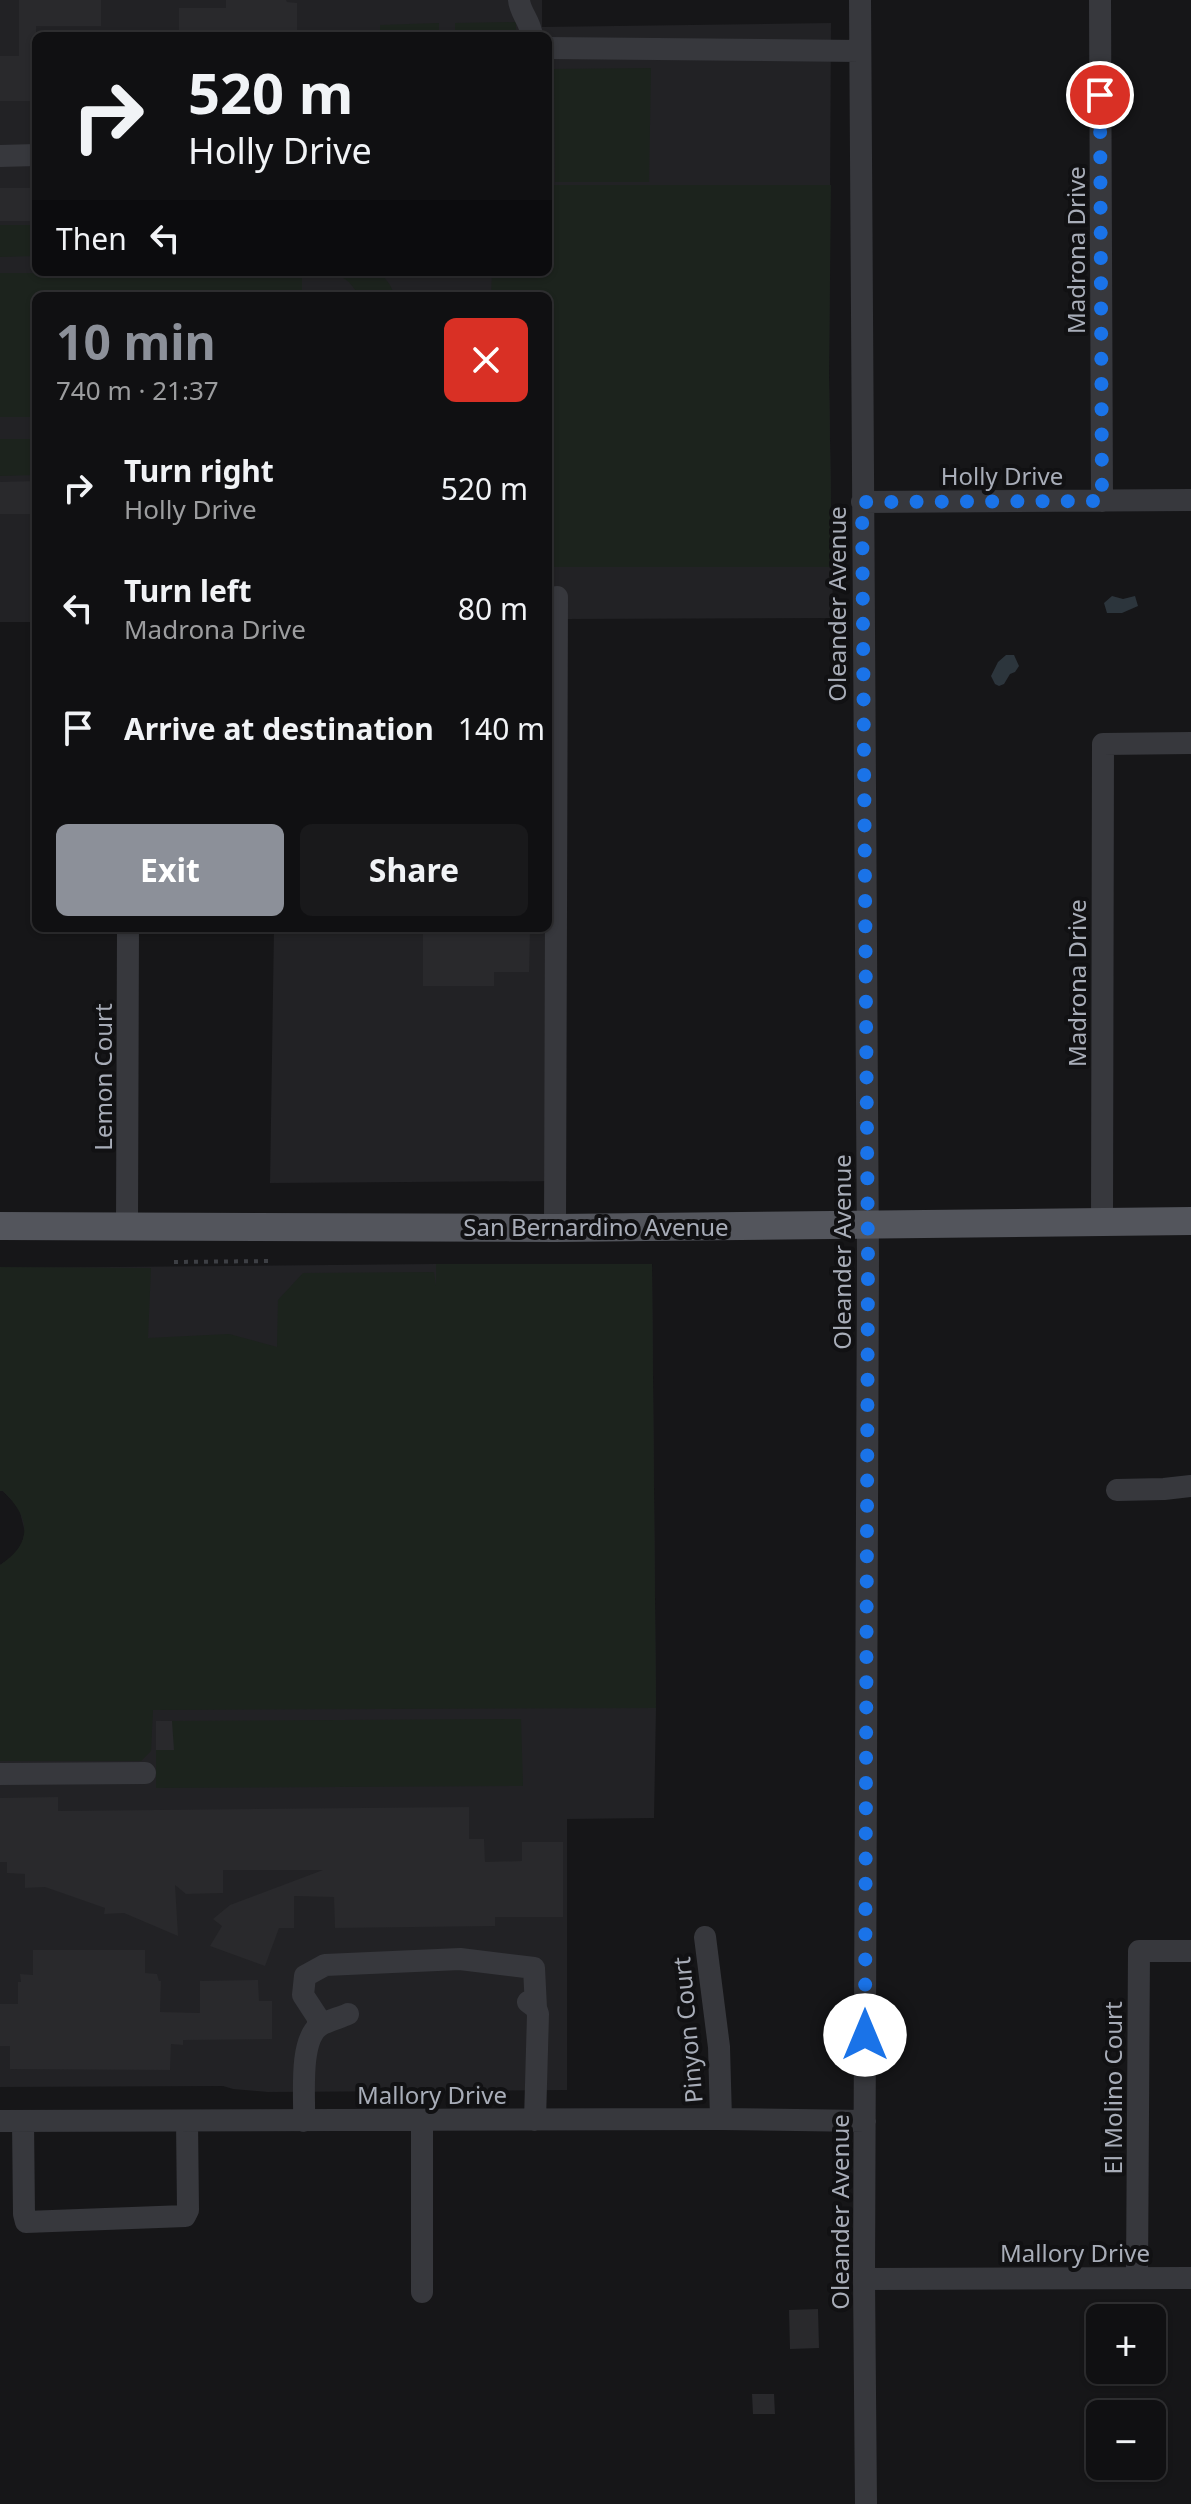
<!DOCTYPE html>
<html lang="en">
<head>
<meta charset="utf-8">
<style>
	body { margin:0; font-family:"Noto Sans",sans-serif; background:#19191b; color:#f1f3f6; height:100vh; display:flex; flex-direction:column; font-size:30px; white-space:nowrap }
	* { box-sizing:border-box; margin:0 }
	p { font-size:26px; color:#9c9d9f }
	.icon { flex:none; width:44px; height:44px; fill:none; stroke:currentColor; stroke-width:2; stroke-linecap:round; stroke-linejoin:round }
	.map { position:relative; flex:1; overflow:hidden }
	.details { position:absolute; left:32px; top:292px; width:520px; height:640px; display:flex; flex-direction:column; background:#101012; border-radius:12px; box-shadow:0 2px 6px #0004,0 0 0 2px #303032 }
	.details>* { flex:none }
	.banner { position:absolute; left:32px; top:32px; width:520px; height:244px; border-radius:12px; box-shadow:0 2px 6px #0004,0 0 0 2px #303032; background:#101012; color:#f1f3f6; overflow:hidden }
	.controls { position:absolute; left:1086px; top:2304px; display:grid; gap:16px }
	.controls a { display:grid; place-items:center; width:80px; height:80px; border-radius:12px; background:#101012; box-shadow:0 2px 6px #0004,0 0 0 2px #303032; font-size:40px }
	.pin { position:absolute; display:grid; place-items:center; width:68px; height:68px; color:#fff; margin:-34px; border:4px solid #fff; border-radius:50%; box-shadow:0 2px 8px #0007 }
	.me { position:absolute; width:88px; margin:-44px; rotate:0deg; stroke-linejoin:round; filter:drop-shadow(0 0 6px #0008) }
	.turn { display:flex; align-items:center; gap:28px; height:168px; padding:0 24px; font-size:36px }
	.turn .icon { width:104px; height:104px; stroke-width:2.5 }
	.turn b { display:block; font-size:56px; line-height:68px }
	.then { display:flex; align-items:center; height:76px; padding:0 24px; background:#0003; gap:16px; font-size:30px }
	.round { display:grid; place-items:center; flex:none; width:84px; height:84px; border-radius:12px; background:#19191b }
	.headline { display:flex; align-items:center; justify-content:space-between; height:136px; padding:0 24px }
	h1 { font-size:48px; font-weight:700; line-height:60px; color:#8c9099 }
	.action { display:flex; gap:16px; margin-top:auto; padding:16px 24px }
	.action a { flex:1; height:92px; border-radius:12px; background:#8c9099; color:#fff; font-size:32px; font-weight:700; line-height:92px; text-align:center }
	.action a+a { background:#19191b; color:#f1f3f6 }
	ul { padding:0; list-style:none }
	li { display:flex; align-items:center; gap:24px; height:120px; padding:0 24px }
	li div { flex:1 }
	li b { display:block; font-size:30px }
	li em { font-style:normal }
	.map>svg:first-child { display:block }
</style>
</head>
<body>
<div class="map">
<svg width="1191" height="2504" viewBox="0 0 1191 2504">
	<rect width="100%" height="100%" fill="#161618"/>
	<path fill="#222225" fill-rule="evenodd" d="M0 0H542V27L831 23 829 377 833 618 563 619 565 1181 270 1183 274 928H548V296H36V622H0ZM36 36H548V272H36Z
		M436 1264H652L656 1708 654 1818 567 1819V2090L268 2092 233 2089 223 2086 0 2087V1565L12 1557 21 1546 25 1532 19 1508 3 1491H0V1268Z"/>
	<path fill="#1c231d" d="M516 22V36H455V23Z
		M439 23V36H380V25Z
		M651 68 649 182H555L554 69Z
		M548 185H831L829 376 832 567H548V296H491L492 272H548Z
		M0 225H36V256L0 257Z
		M335 272H380L390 285 395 296H360L349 282Z
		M0 273H302V296H36V417H0Z
		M0 439H36V475L0 476Z
		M436 1264H652L656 1708 153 1710 151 1751 141 1761H0V1565C34 1543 30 1517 3 1491H0V1267L151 1268 148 1338 229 1334 277 1347 278 1300 303 1273 434 1272 436 1286Z
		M521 1719 523 1786 156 1788V1721Z"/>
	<path fill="#2c353c" d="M1112 596 1123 599 1135 596 1138 606 1122 613H1107L1104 603Z
		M1006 655H1014L1019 666 1015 672 1010 674 1004 684 999 686 995 684 991 676 998 662Z"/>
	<path fill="#29292c" d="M19 0H101V26H36V101H0V56H19Z
		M226 0H286L287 2 297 3V36H179V8H226Z
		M0 188H36V221H0Z
		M36 481V514H0V482Z
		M423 928H530L529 972H494V986H423Z
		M156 1721H172L174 1750H156Z
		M58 1797V1811L469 1807V1839H484L485 1862 522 1861V1842H563V1917H495V1926L335 1928 334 1897 294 1896V1928H279L265 1966 210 1946 222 1926 213 1919 230 1905 323 1870H223V1893L186 1894 175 1885 178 1936 124 1913 104 1914 105 1908 45 1887 25 1888V1874L7 1873V1862H0V1798Z
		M33 1950H145V1973L157 1974 159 1981H161L160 2012 200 2013V1981L258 1980 259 2001H272V2039L183 2040V2045L171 2044 170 2070 10 2069V2046H0V2004H18V1982H21L20 1974 33 1975Z
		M818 2309 819 2348 790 2349 789 2310Z
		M752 2394H774L775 2414H753Z"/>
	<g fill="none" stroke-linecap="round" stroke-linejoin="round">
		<path stroke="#3d3f44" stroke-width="4" stroke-dasharray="4 6" stroke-linecap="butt" d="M174 1262 271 1261"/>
		<path stroke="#37383d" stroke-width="22" d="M519 0C520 13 530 20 532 36
			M860 0 868 1259 864 2279 866 2504
			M1100 0 1102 501
			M548 48 860 51
			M0 156 36 155
			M862 502 1191 500
			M1102 1222 1103 744 1191 743
			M127 1226 128 928
			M555 1228 557 597
			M1117 1490 1164 1489 1191 1486
			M0 1774 145 1773
			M705 1937 719 2047 721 2119
			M528 2002 536 2008 538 2014 535 2120
			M318 2026V2018L303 1995 305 1976 325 1965 460 1959 534 1968 536 2008
			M0 2121 721 2119 865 2121
			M23 2121 24 2214 26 2222 185 2216 188 2210 187 2121
			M304 2121C305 2098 299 2043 318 2027 325 2021 340 2018 348 2014
			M422 2121V2292
			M1137 2278 1139 1951H1191
			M864 2279 1191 2278"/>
		<path stroke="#53555c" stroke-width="28" d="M0 1226 555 1228 1191 1221"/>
	</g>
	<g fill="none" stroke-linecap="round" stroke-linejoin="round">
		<path stroke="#1a73e8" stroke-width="14" stroke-dasharray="0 25.2" d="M865 2035 868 1259 862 502 1102 501 1100 95"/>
	</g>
	<g text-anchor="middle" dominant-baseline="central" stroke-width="8" stroke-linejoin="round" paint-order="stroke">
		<g font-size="24" fill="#a8adb8" stroke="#111113">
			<text transform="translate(1075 250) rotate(-90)">Madrona Drive</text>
			<text x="1002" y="475">Holly Drive</text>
			<text transform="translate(836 604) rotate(-90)">Oleander Avenue</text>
			<text transform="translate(1076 983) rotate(-90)">Madrona Drive</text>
			<text transform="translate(102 1077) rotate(-90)">Lemon Court</text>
			<text x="596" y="1226">San Bernardino Avenue</text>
			<text transform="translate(841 1252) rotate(-90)">Oleander Avenue</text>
			<text transform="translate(687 2030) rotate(-95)">Pinyon Court</text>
			<text transform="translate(1112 2088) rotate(-90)">El Molino Court</text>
			<text x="432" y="2094">Mallory Drive</text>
			<text transform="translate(839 2212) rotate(-90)">Oleander Avenue</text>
			<text x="1075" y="2252">Mallory Drive</text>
		</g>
	</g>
</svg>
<div class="controls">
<a>+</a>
<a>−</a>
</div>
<div class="pin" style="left:1100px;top:95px;background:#d93025"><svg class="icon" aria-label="arrive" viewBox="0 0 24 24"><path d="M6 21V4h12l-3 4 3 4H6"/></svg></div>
<svg class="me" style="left:865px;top:2035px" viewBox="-20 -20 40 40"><circle r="19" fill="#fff"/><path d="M0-13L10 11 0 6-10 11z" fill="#1a73e8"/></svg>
<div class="banner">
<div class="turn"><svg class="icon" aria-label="right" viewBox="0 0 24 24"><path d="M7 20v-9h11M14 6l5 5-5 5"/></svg><div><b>520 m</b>Holly Drive</div></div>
<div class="then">Then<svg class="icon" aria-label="left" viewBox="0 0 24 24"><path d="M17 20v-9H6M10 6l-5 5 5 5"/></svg></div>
</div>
<section class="details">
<div class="headline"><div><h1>10 min</h1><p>740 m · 21:37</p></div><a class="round" style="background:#d93025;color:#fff"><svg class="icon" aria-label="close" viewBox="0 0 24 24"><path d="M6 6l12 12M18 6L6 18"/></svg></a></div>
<ul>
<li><svg class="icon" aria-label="right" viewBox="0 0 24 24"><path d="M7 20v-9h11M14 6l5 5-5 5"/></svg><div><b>Turn right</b><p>Holly Drive</p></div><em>520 m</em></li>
<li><svg class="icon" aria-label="left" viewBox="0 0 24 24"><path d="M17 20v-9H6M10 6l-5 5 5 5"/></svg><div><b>Turn left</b><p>Madrona Drive</p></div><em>80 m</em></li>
<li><svg class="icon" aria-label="arrive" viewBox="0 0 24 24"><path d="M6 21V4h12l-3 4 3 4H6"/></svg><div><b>Arrive at destination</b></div><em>140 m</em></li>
</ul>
<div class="action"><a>Exit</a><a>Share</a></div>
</section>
</div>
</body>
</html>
